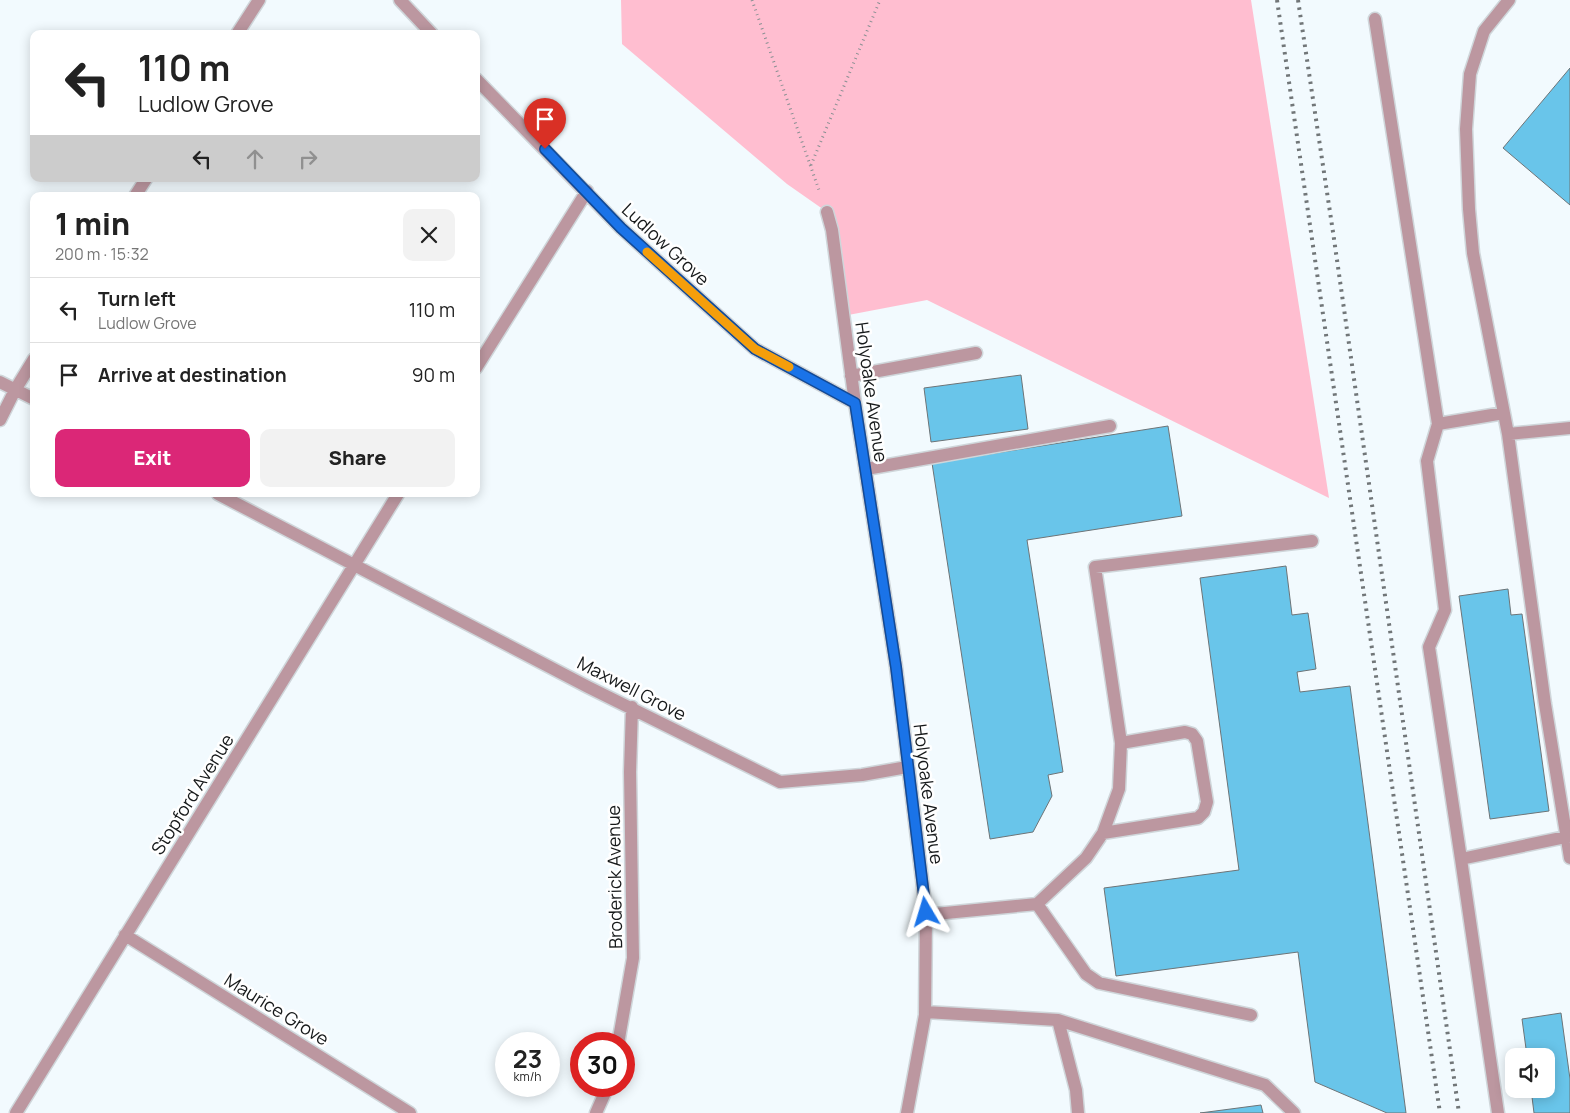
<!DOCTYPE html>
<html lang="en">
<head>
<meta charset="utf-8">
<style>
	body { margin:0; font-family:Manrope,sans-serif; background:#f2f2f2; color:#222; height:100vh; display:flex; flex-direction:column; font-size:19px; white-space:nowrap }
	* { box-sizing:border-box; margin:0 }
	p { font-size:16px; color:#767676 }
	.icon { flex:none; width:28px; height:28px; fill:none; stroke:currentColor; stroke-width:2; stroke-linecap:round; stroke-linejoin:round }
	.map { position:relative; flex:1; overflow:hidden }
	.drawer { position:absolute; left:30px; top:192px; width:450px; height:305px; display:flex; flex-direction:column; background:#fff; border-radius:10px; box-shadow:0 2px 12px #0003 }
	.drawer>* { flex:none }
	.top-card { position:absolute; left:30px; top:30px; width:450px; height:152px; border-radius:10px; box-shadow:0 2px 12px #0003; background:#fff; color:#222; overflow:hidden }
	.tools { position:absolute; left:1505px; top:1048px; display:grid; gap:10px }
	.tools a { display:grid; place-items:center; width:50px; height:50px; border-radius:10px; background:#fff; box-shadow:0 2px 12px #0003; font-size:25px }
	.speed { position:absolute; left:495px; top:1032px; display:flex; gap:10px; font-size:25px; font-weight:700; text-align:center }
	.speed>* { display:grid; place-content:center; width:65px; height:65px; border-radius:50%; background:#fff; box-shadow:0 2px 12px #0003; line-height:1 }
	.speed small { font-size:12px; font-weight:400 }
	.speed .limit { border:8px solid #d22; background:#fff; color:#111 }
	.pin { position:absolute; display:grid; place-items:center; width:42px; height:42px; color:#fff; margin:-51px -21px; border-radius:50% 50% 50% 0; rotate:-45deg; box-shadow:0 0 5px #0007 }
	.pin .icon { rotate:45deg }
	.me { position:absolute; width:55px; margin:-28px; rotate:353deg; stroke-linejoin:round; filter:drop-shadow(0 0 4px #0008) }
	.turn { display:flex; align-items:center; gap:18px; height:105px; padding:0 25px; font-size:22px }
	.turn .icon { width:65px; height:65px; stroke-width:2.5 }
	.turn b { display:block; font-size:35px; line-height:42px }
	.lanes { display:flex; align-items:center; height:48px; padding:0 25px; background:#0003; justify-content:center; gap:25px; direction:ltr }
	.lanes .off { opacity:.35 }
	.round { display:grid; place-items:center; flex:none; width:52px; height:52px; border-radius:10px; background:#f2f2f2 }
	.overview { display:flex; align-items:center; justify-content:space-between; height:85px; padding:0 25px }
	h1 { font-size:30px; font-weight:800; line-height:38px }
	.action { display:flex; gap:10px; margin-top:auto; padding:10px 25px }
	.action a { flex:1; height:58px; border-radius:10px; background:#db2777; color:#fff; font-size:20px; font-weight:800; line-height:58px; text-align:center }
	.action a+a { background:#f2f2f2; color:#222 }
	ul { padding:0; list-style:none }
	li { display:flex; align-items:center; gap:15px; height:65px; padding:0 25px; border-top:1px solid #e0e0e0 }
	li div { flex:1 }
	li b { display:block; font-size:19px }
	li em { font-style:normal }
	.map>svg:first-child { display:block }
</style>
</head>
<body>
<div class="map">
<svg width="1570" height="1113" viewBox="0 0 1570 1113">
	<rect width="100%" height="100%" fill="#f2fafe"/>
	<path fill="#ffbed0" d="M621 0H1251L1329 498 927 300 843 316 827 212 787 184 622 44Z"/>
	<path fill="#69c5ea" stroke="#6d7477" d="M1570 68V205L1503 148Z
		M1021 375 1028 429 931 442 924 388Z
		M1168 426 1182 516 1027 540 1063 772 1048 775 1052 796 1033 832 990 839 932 463Z
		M1286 566 1292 615 1308 613 1316 669 1297 672 1300 692 1350 686 1406 1113H1387L1315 1082 1298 952 1116 976 1104 888 1239 870 1200 578Z
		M1508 589 1511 615 1522 614 1549 811 1490 819 1459 596Z
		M1561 1013 1570 1079V1113H1534L1531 1089H1546V1056H1527L1522 1019Z
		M1261 1105 1263 1113H1200Z"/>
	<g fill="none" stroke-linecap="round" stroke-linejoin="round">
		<defs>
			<path id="minor" d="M400 0 432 34
				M1509 0 1484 31 1470 74 1466 129 1469 209 1473 253 1508 434 1545 704 1570 858
				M1375 19 1438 424 1504 413
				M237 34 259 0
				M476 79 621 228 755 349 855 403
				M135 196 146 179
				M827 212 832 230 855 403 896 667 926 912 925 1015 907 1113
				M476 368 587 191
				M851 376 976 353
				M0 382 34 399
				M0 420 15 390 34 359
				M1438 424 1427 461 1445 610 1429 647 1461 859 1570 836
				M1508 434 1570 428
				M866 469 1110 426
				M218 494 588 687 780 782 862 775 907 767
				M1103 833 1198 818 1204 812 1207 802 1197 741 1192 734 1185 732 1121 743
				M1461 859 1498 1113
				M1037 904 1086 974 1099 983 1251 1015
				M925 915 1037 904 1086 858 1103 833 1119 789 1121 743 1095 567 1312 541
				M125 935 410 1113
				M925 1012 1058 1020 1265 1085 1294 1113
				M1058 1020 1076 1090 1078 1113
				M618 1044 633 958 630 772 632 707
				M16 1113 398 494
				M596 1113 608 1086"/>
		</defs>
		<use href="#minor" stroke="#cfd6da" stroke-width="15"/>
		<path stroke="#8a9093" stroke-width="3" stroke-dasharray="1 4" stroke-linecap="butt" d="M752 0 820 193
			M811 165 880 0"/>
		<use href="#minor" stroke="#bc97a0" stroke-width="12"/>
		<path stroke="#717678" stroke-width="4" stroke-dasharray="2.5 5" stroke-linecap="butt" d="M1277 0 1440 1113
			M1298 0 1333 232 1459 1113"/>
	</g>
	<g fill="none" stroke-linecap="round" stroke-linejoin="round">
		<defs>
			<path id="route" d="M545 149 621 228 755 349 855 403 896 667 926 912"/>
		</defs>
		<use href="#route" stroke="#114b97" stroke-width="12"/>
		<use href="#route" stroke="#1a73e8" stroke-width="9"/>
		<path stroke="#f59e0b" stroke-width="9" d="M647 252 755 349 789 367"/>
	</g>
	<g text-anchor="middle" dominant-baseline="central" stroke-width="5" stroke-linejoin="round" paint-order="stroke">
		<g font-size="18" fill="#16191a" stroke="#fff">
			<text transform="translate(666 244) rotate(43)">Ludlow Grove</text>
			<text transform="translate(872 392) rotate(82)">Holyoake Avenue</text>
			<text transform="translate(632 688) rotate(27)">Maxwell Grove</text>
			<text transform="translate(192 794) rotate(-58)">Stopford Avenue</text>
			<text transform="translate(929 794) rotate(83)">Holyoake Avenue</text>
			<text transform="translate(614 877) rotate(-91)">Broderick Avenue</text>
			<text transform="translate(277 1009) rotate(32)">Maurice Grove</text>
		</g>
	</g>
</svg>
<div class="tools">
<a><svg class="icon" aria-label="sound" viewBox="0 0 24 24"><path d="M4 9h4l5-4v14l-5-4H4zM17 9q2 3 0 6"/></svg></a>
</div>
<div class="speed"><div>23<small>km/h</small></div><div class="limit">30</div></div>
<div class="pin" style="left:545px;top:149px;background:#d93025"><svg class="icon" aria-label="arrive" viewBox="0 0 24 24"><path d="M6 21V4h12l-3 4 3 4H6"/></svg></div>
<svg class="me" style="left:926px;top:912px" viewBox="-20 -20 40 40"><path d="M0-17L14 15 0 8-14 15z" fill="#1a73e8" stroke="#fff" stroke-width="4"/></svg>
<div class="top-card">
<div class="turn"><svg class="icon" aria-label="left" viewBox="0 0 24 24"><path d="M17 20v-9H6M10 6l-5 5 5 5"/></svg><div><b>110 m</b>Ludlow Grove</div></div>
<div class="lanes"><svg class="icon" aria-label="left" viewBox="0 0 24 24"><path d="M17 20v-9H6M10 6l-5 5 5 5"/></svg><svg class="icon off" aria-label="ahead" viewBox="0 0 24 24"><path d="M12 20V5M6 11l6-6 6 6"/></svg><svg class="icon off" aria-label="right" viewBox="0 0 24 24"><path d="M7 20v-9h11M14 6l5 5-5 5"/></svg></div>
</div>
<section class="drawer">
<div class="overview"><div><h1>1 min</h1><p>200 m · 15:32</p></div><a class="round"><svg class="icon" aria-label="close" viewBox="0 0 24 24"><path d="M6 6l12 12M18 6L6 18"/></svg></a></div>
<ul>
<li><svg class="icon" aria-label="left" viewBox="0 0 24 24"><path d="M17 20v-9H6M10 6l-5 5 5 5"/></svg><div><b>Turn left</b><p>Ludlow Grove</p></div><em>110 m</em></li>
<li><svg class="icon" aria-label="arrive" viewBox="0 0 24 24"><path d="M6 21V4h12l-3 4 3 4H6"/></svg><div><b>Arrive at destination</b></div><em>90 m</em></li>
</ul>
<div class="action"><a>Exit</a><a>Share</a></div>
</section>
</div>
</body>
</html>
